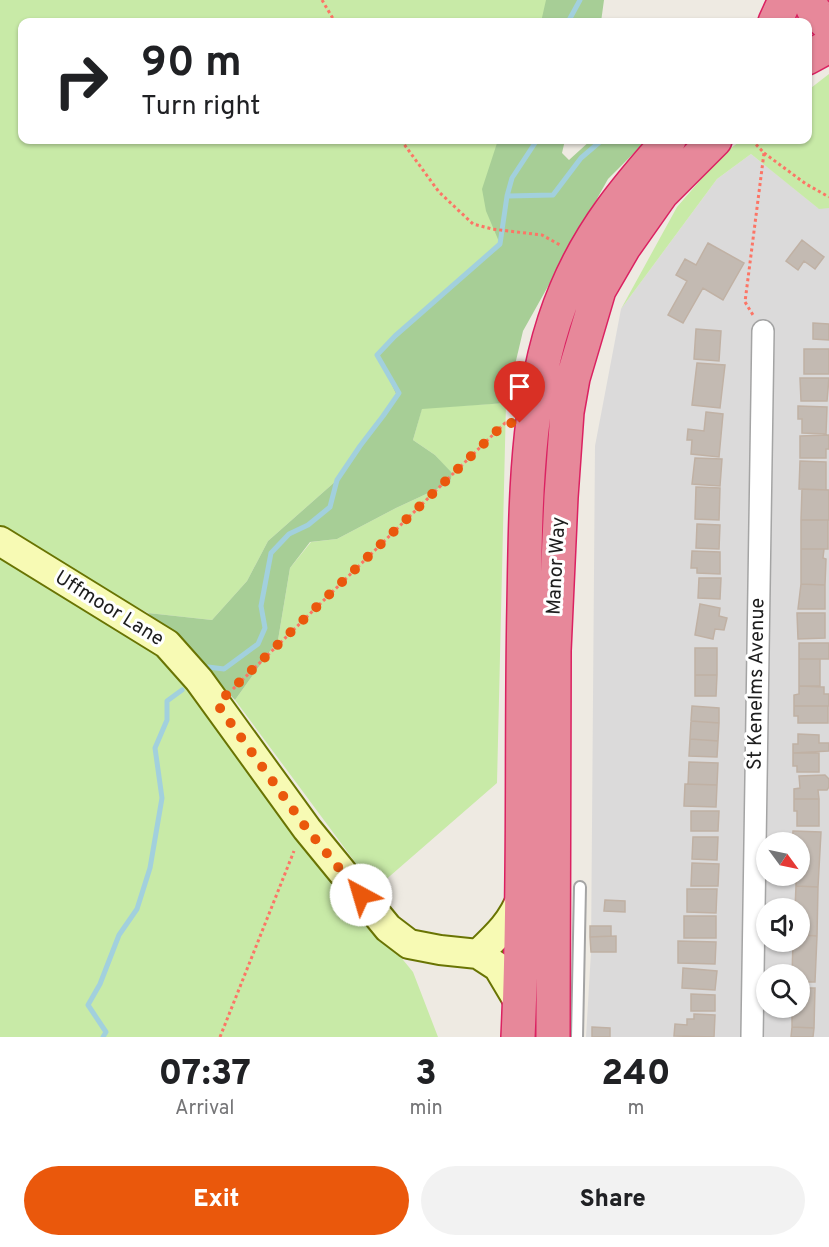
<!DOCTYPE html>
<html lang="en">
<head>
<meta charset="utf-8">
<style>
	body { margin:0; font-family:Overpass,sans-serif; background:#f2f2f2; color:#202124; height:100vh; display:flex; flex-direction:column; font-size:22px; white-space:nowrap }
	* { box-sizing:border-box; margin:0 }
	p { font-size:20px; color:#757577 }
	.icon { flex:none; width:33px; height:33px; fill:none; stroke:currentColor; stroke-width:2; stroke-linecap:round; stroke-linejoin:round }
	.map { position:relative; height:1037px; overflow:hidden }
	.side { display:flex; flex-direction:column; background:#fff; flex:1 }
	.side>* { flex:none }
	.banner { position:absolute; left:18px; top:18px; width:794px; height:126px; border-radius:12px; box-shadow:0 2px 4px #0004; background:#fff; color:#202124; overflow:hidden }
	.needle { width:39px; rotate:123deg }
	.controls { position:absolute; left:756px; top:832px; display:grid; gap:12px }
	.controls a { display:grid; place-items:center; width:54px; height:54px; border-radius:50%; background:#fff; box-shadow:0 2px 4px #0004; font-size:30px }
	.pin { position:absolute; display:grid; place-items:center; width:51px; height:51px; color:#fff; margin:-62px -26px; border-radius:50% 50% 50% 0; rotate:-45deg; box-shadow:0 0 6px #0007 }
	.pin .icon { rotate:45deg }
	.me { position:absolute; width:66px; margin:-33px; rotate:321deg; stroke-linejoin:round; filter:drop-shadow(0 0 4px #0008) }
	.turn { display:flex; align-items:center; gap:21px; height:126px; padding:0 24px; font-size:27px }
	.turn .icon { width:78px; height:78px; stroke-width:2.5 }
	.turn b { display:block; font-size:42px; line-height:51px }
	.eta { display:flex; justify-content:space-evenly; align-items:center; height:102px; text-align:center }
	.eta b { font-size:36px; font-weight:800; line-height:42px }
	.action { display:flex; gap:12px; margin-top:auto; padding:12px 24px }
	.action a { flex:1; height:69px; border-radius:36px; background:#ea580c; color:#fff; font-size:24px; font-weight:800; line-height:69px; text-align:center }
	.action a+a { background:#f2f2f2; color:#202124 }
	.map>svg:first-child { display:block }
</style>
</head>
<body>
<div class="map">
<svg width="829" height="1037" viewBox="0 0 829 1037">
	<rect width="100%" height="100%" fill="#eeeae2"/>
	<path fill="#dbdada" fill-rule="evenodd" d="M751 154 818 208H829V1037H586L591 952 595 446 621 309 717 179ZM766 843H800V876H766ZM766 909H800V942H766ZM766 975H800V1008H766Z"/>
	<path fill="#c8eaa7" d="M0 0H579L568 22H22V140H537L500 244 395 336 377 355 397 396 383 416 360 446 337 480 268 541 247 581 212 620 148 613 34 552 0 529Z
		M829 74V208L819 209 751 154 717 179 621 309 677 207 724 153 742 140H807V91Z
		M506 403 497 783 375 889 235 700 278 640 290 568 311 542 337 539 396 508 450 483 451 473 435 455 413 440 422 408Z
		M0 551 148 640 189 679 296 830 413 972 438 1037H0Z"/>
	<path fill="#a7ce96" d="M546 0H604L601 22H541Z
		M498 140H565L562 153 569 160 591 140H647L608 179 523 331 506 403 422 409 413 440 435 455 452 473 450 483 396 508 337 539 310 542 290 568 278 640 235 700 148 613 212 620 247 581 268 541 337 480 360 446 383 416 397 396 377 355 395 336 500 244 486 211 482 189Z"/>
	<g fill="none" stroke-linecap="round" stroke-linejoin="round">
		<path stroke="#a2d0dd" stroke-width="5" d="M568 22 580 0
			M507 196 553 195 581 158 602 140
			M208 667 224 669 258 644 265 628 261 606 271 553 289 534 308 525 330 507 337 480 360 446 383 416 399 393 377 355 395 336 500 244 507 196 512 178 537 140
			M103 1037 106 1032 88 1005 100 984 119 935 137 909 150 868 162 798 155 748 167 720V701L182 690"/>
	</g>
	<path fill="#c3bab2" stroke="#c0b1a4" stroke-width="1.5" d="M802 240 824 257 815 269 804 261 798 270 786 261Z
		M708 243 744 263 723 300 703 288 683 323 668 315 687 281 676 275 685 259 696 265Z
		M813 323 829 324V340L813 339Z
		M696 329 721 331 719 361 694 359Z
		M804 349H829V374H804Z
		M697 363 725 365 720 408 692 405Z
		M800 378H829L827 401H801Z
		M798 406 827 407 826 434 802 433V419H798Z
		M706 412 723 414 719 457 691 454 692 440H687L688 429 704 431Z
		M829 435V449H826V458H800V436Z
		M695 458 722 459 720 486 692 484Z
		M800 461 826 462V490L799 489Z
		M696 487 720 488 719 520 695 519Z
		M802 489 829 490V520H801Z
		M801 520H828V549H801Z
		M697 524 720 525 719 549 696 548Z
		M801 549H824L823 558 826 559 825 585 801 584Z
		M692 551 720 552V574L697 573V568H691Z
		M699 578H721L720 599 698 598Z
		M801 584 825 585V609H798Z
		M700 604 720 608 719 616 727 618 724 630 715 629 713 639 695 635Z
		M797 613H825V638L798 639Z
		M799 643H829V659H799Z
		M695 648H717V675H695Z
		M799 659H820V686H799Z
		M695 675H717L716 696H695Z
		M799 686 824 687V694H829V706H794V695L799 694Z
		M692 706 719 708V723L691 721Z
		M794 706H828V723H798V716H794Z
		M691 721 719 723 718 741 690 739Z
		M798 734 819 735V743H829V751L793 753V744H798Z
		M690 739 718 741 717 757 689 756Z
		M793 753H819V772H797V766H793Z
		M689 762 718 763 717 785 688 784Z
		M825 775 829 779V787L827 790H818L819 799H794V789L800 788 799 776Z
		M685 784 717 785 716 807 684 806Z
		M794 799H819V826H797V811H794Z
		M691 811H719L718 831H691Z
		M793 831 821 832 818 887 796 886V876H800V843H792Z
		M693 837H718L717 860 692 859Z
		M692 863 719 864 718 886H691Z
		M796 886 818 887 817 936 800 935V909H795Z
		M687 889H717L716 913 687 912Z
		M605 900 625 901V912L604 911Z
		M684 916H716V938H684Z
		M590 926H611V936L590 937Z
		M800 935 817 936 815 982H800V975H792L793 942H800Z
		M616 936V952H591L590 937Z
		M678 941 716 942 715 964 678 963Z
		M683 968 717 971 715 990 682 988Z
		M800 988H815L814 1028 792 1027V1008H800Z
		M691 994 715 995V1011H691Z
		M694 1014 715 1015 714 1037 674 1036 675 1024 687 1025V1019H694Z
		M592 1027 610 1028V1037H592Z
		M792 1027 814 1028 813 1037H791Z"/>
	<g fill="none" stroke-linecap="round" stroke-linejoin="round">
		<defs>
			<path id="lane" d="M577 1037 580 887"/>
			<path id="street" d="M752 1037 763 331"/>
			<path id="secondary" d="M0 541 167 644 199 680 307 829 388 928 409 944 440 950 478 954 498 967 520 1004
				M478 954C498 935 512 922 522 896"/>
			<path id="highway" d="M809 0 814 11 829 25
				M775 22 785 0
				M807 58 829 46
				M518 1037C525 893 521 749 524 605 526 502 525 386 566 290 591 230 627 187 669 140
				M553 1037 554 651 561 497 567 412 573 378 599 290 624 247 662 193 715 140"/>
		</defs>
		<use href="#lane" stroke="#a4a4a4" stroke-width="14"/>
		<use href="#street" stroke="#a4a4a4" stroke-width="24"/>
		<use href="#secondary" stroke="#697403" stroke-width="32"/>
		<use href="#highway" stroke="#db2161" stroke-width="36"/>
		<path stroke="#fc7566" stroke-width="3" stroke-dasharray="3 3" stroke-linecap="butt" d="M322 0 335 22
			M401 140 439 192 473 224 492 229 542 235 560 245
			M752 140 764 153 745 302 753 315
			M764 153 806 184 829 197
			M233 689 505 423H508
			M220 1037 294 851"/>
		<use href="#lane" stroke="#fff" stroke-width="10"/>
		<use href="#street" stroke="#fff" stroke-width="21"/>
		<use href="#secondary" stroke="#f7fab4" stroke-width="28"/>
		<use href="#highway" stroke="#e7889a" stroke-width="33"/>
	</g>
	<g fill="none" stroke-linecap="round" stroke-linejoin="round">
		<path stroke="#ea580c" stroke-width="10" stroke-dasharray="0 18" d="M361 895 307 829 217 704 505 423H520"/>
	</g>
	<g text-anchor="middle" dominant-baseline="central" stroke-width="6" stroke-linejoin="round" paint-order="stroke">
		<g font-size="20" fill="#1d1d1d" stroke="#fff">
			<text transform="translate(557 566) rotate(-87)">Manor Way</text>
			<text transform="translate(109 609) rotate(32)">Uffmoor Lane</text>
			<text transform="translate(757 684) rotate(-89)">St Kenelms Avenue</text>
		</g>
	</g>
</svg>
<div class="controls">
<a><svg class="needle" viewBox="-14 -14 28 28"><path d="M0-13l5 13h-10z" fill="#e53935"/><path d="M0 13l5-13h-10z" fill="#757577"/></svg></a>
<a><svg class="icon" aria-label="sound" viewBox="0 0 24 24"><path d="M4 9h4l5-4v14l-5-4H4zM17 9q2 3 0 6"/></svg></a>
<a><svg class="icon" aria-label="search" viewBox="0 0 24 24"><circle cx="10" cy="10" r="6"/><path d="M15 15l6 6"/></svg></a>
</div>
<div class="pin" style="left:520px;top:423px;background:#d93025"><svg class="icon" aria-label="arrive" viewBox="0 0 24 24"><path d="M6 21V4h12l-3 4 3 4H6"/></svg></div>
<svg class="me" style="left:361px;top:895px" viewBox="-20 -20 40 40"><circle r="19" fill="#fff"/><path d="M0-13L10 11 0 6-10 11z" fill="#ea580c"/></svg>
<div class="banner">
<div class="turn"><svg class="icon" aria-label="right" viewBox="0 0 24 24"><path d="M7 20v-9h11M14 6l5 5-5 5"/></svg><div><b>90 m</b>Turn right</div></div>
</div>
</div>
<section class="side">
<div class="eta">
<div><b>07:37</b><p>Arrival</p></div>
<div><b>3</b><p>min</p></div>
<div><b>240</b><p>m</p></div>
</div>
<div class="action"><a>Exit</a><a>Share</a></div>
</section>
</body>
</html>
